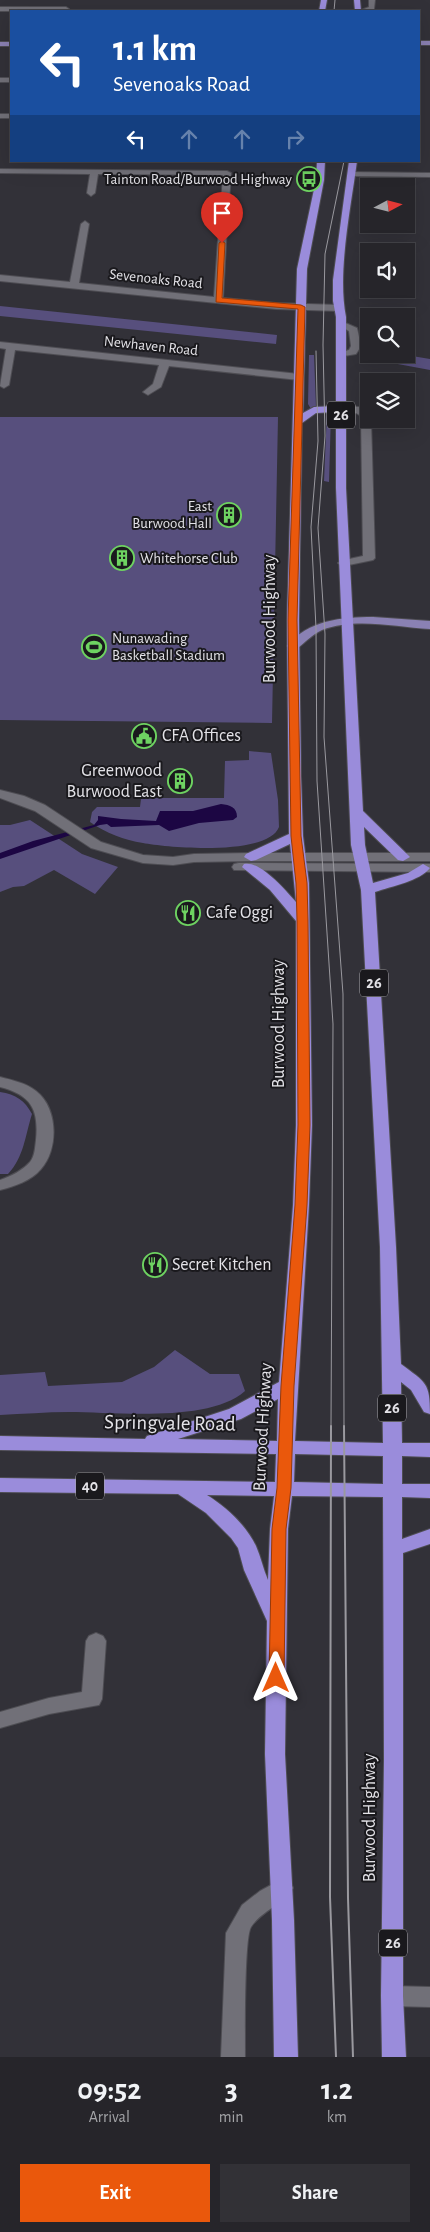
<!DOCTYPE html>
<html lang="en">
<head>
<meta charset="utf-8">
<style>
	body { margin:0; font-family:"Alegreya Sans",sans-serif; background:#323136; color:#f1f3f6; height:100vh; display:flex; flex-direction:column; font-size:19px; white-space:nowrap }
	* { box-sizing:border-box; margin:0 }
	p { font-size:16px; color:#a4a5a8 }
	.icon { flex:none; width:28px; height:28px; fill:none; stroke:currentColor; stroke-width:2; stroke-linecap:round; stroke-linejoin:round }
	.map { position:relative; height:2057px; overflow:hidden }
	.drawer { display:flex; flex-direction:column; background:#26252a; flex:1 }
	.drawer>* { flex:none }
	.hud { position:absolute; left:10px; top:10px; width:410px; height:152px; border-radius:0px; box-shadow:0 5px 20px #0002,0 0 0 1px #424247; background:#1a4fa0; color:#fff; overflow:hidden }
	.needle { width:32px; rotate:83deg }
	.buttons { position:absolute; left:360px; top:178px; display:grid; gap:10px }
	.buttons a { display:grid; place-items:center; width:55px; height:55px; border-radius:0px; background:#26252a; box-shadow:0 5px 20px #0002,0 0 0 1px #424247; font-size:25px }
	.pin { position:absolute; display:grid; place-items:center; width:42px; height:42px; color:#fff; margin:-51px -21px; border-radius:50% 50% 50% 0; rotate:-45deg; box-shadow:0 0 5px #0007 }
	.pin .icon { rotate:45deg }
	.me { position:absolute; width:55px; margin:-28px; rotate:0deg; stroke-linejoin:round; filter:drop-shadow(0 0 4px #0008) }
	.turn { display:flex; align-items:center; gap:18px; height:105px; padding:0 20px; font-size:22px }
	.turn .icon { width:65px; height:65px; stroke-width:2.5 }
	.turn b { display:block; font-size:35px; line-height:42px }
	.lanes { display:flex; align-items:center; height:48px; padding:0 20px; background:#0003; justify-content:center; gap:25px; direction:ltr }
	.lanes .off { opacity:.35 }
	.eta { display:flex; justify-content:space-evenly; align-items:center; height:85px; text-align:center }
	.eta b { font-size:30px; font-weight:600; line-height:35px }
	.primary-button { display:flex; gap:10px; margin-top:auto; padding:10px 20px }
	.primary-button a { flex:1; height:58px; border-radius:0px; background:#ea580c; color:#fff; font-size:20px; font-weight:600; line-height:58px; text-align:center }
	.primary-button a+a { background:#323136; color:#f1f3f6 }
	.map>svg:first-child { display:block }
</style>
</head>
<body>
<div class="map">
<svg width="430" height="2057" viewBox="0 0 430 2057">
	<rect width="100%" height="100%" fill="#323138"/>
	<path fill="#574f7d" d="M0 306 277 335 276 344 0 316Z
		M369 353 400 354 430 359V370L360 357Z
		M309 355H314L316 407 311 409 308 404Z
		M327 411 331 413 329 482 324 481Z
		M0 417H278L272 723 0 720Z
		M249 751 271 753 278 800 279 827C268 856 169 848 143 843 124 840 106 833 90 822L92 812 97 807H140L141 799 153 798H224L225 761 249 760Z
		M30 820 82 854 118 867 95 894 54 870 24 886 13 887 0 892V825H10Z
		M0 1092C16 1094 25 1101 32 1114 25 1136 24 1157 8 1174H0Z
		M175 1350 210 1374H239L245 1391C209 1423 116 1412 69 1412 46 1412 23 1414 0 1415V1375L45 1372 48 1386 122 1382 154 1367Z"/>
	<path fill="#1c0643" d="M221 804C230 805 237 807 237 817L233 820 199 823 169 831 159 825 111 827 107 824 100 825 0 859V853L33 841 94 825 98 820V816L121 819 156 821 160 811H193Z"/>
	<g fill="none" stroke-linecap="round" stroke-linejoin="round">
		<defs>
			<path id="minor" d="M369 0H375L374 9 359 11 369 7Z
				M0 7H66L69 9 66 11H0Z
				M0 78H11V82H0Z
				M0 114H11V118H0Z
				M0 169 227 171 231 173 229 203 225 206 221 203 223 175 98 174 95 193 91 196 87 193 90 174 0 173Z
				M349 172 430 173V177L352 176 348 174Z
				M85 221 89 224 79 283 214 297 219 226 223 223 227 226 223 298 276 303 339 305 344 308 339 311 276 309 0 281V275L70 282 81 224Z
				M341 321 357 328 361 346 356 354 338 357V353L349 350 351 346 349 331 336 324Z
				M0 342 299 374 304 377 299 380 169 366 161 387 148 395 143 392 153 384 159 365 15 350 9 385 4 388 0 386 6 349 0 348Z
				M341 406 359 407 369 412V419H371L375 558 373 560 344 566 340 565 338 563 340 561 363 556 361 416 356 413 337 411 336 409Z
				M0 790 24 796 45 805 101 842 143 855 173 857 194 854 251 853H430V861H251L194 862 173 865 143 863 91 848 35 811 0 798Z
				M239 863 430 864V872L234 870 232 867 234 864Z
				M0 1077C12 1080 26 1083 36 1091 58 1108 59 1149 41 1169 31 1181 15 1186 0 1190V1180C11 1176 22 1171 30 1162 35 1156 35 1147 36 1140 39 1109 31 1095 0 1087Z
				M96 1633 103 1636 106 1641 102 1699 99 1705 49 1714 0 1728V1712L49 1698 82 1692 86 1641 89 1636Z
				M282 1879 290 1881 293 1888C285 1904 262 1910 251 1927 244 1938 245 2036 245 2057H221L226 1933 242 1905 260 1891Z
				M392 1986 430 1987V2007L392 2006 384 2003 381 1996 384 1989Z"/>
			<path id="major" d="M419 41H430V45H419Z
				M0 42H11V46H0Z
				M373 617 430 621V629C396 627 355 617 322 630 313 634 305 642 297 649L293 650 287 646C308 620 342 617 373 617Z"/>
			<path id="highway" d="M321 0H327L325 11H319Z
				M354 0H360L361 11H355Z
				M317 161H325L324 180 307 269 303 413 314 407 336 406V317L333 301V280L349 161H357C351 208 337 272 346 317V488L363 811 410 857 403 861 398 860 364 827 365 845 373 883 408 873 423 864 430 868C420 881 392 886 375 892L396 1247 401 1364C426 1383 430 1382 430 1414L424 1412 411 1390 401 1382 402 1443H430V1457L402 1456V1484H430V1498L402 1497V1539L430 1529V1544L403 1553V1996L406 2057H382L381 1996 384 1759 383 1497 292 1496 288 1529 285 1754 294 1920 298 2057H274L272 1920 265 1754 267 1621 244 1570 238 1548 231 1538 206 1513 178 1494 0 1492V1478L275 1482 276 1454 0 1450V1436L145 1439 147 1436 229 1409 279 1382 293 1205 296 1125V921L270 890 242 867 244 864C260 860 286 891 296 902L290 844 256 860 251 861 244 857 246 854 289 834 287 620 297 269 316 180ZM336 412V488L351 845 361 890 380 1247 383 1443 295 1441 309 1205 312 1125 309 883 303 836 301 776 299 620 302 423 316 413ZM278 1399 277 1441 178 1439 241 1419ZM295 1454 383 1456V1484L294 1482ZM207 1495 274 1496 270 1529 268 1580C263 1569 261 1557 256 1546 246 1525 226 1507 207 1495Z"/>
		</defs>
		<use href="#minor" stroke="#4e4d53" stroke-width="2"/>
		<use href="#major" stroke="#4e4d53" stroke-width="2"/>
		<use href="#highway" stroke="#4e4d53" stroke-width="2"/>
		<use href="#minor" fill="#717078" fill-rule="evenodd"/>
		<use href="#major" fill="#8a81b3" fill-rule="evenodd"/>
		<use href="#highway" fill="#9a8cdb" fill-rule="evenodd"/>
		<path stroke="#9a999f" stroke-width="1" d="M334 11 335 0
			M344 161 325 254 323 345 325 436 318 528 325 634 324 737 343 994 344 1427
			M316 351 318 441 311 527 316 628 317 781 333 1024 331 1427"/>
		<path stroke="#9a999f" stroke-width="2" d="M331 1426 330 1897 336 2057
			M344 1426 348 1898 353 2057"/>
	</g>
	<path fill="#ea580c" stroke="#983908" d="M222 241 225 243 222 298 301 305 305 307 297 620 301 836 307 883 308 920 310 1125 307 1205 294 1386 291 1488 286 1529 284 1678 282 1682 276 1684 271 1682 269 1678 272 1529 277 1488 281 1386 295 1205 298 1125 297 920 296 883 291 836 288 620 298 309 216 302 219 243Z"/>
	<defs>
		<symbol id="bus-ring" viewBox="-11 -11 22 22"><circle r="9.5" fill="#1a191d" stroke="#6ed361" stroke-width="1.5"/><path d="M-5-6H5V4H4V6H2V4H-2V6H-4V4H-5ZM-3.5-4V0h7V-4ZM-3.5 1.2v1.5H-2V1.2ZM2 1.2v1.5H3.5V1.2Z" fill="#6ed361"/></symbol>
		<symbol id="building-ring" viewBox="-11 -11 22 22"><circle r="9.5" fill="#1a191d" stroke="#6ed361" stroke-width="1.5"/><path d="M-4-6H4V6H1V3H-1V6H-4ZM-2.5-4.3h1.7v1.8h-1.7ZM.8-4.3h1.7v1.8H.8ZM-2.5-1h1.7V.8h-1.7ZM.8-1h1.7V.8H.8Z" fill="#6ed361"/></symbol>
		<symbol id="stadium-ring" viewBox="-11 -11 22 22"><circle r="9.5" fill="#1a191d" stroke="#6ed361" stroke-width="1.5"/><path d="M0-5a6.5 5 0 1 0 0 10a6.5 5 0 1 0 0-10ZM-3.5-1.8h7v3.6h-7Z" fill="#6ed361"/></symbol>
		<symbol id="civic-ring" viewBox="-11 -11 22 22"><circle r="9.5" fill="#1a191d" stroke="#6ed361" stroke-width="1.5"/><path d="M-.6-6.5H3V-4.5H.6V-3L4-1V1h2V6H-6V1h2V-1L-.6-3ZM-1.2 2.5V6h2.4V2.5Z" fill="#6ed361"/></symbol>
		<symbol id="restaurant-ring" viewBox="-11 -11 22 22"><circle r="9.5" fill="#1a191d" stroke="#6ed361" stroke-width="1.5"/><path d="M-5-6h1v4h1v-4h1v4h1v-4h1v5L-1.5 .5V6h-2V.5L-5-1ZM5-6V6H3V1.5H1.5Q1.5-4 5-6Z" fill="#6ed361"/></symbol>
	</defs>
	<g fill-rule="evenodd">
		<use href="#bus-ring" x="295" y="165" width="28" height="28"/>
		<use href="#building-ring" x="215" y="501" width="28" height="28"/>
		<use href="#building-ring" x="108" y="544" width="28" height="28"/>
		<use href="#stadium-ring" x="80" y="633" width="28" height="28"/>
		<use href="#civic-ring" x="130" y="722" width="28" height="28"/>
		<use href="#building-ring" x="166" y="767" width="28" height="28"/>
		<use href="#restaurant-ring" x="174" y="899" width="28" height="28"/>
		<use href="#restaurant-ring" x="141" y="1251" width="28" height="28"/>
	</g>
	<g text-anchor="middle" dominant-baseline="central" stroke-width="4" stroke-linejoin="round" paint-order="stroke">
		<g font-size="15" fill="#e3e2e7" stroke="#1a191d" text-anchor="end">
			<text x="292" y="179">Tainton Road/Burwood Highway</text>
			<text x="212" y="506">East<tspan x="212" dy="17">Burwood Hall</tspan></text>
			<text x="140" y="558" text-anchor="start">Whitehorse Club</text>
			<text x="112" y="638" text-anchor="start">Nunawading<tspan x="112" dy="17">Basketball Stadium</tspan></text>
		</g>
		<g font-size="15" fill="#e3e2e7" stroke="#1a191d">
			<text transform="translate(156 279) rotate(6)">Sevenoaks Road</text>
			<text transform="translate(151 346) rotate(6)">Newhaven Road</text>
		</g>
		<g fill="#1a191d" stroke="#a7a6aa" stroke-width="1">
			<rect x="327" y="401.5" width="28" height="27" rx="4"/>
			<rect x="360" y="969.5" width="28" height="27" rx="4"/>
			<rect x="378" y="1394.5" width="28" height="27" rx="4"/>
			<rect x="76" y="1472.5" width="28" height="27" rx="4"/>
			<rect x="379" y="1929.5" width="28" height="27" rx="4"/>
		</g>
		<g font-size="16" font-weight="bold" fill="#e3e2e7">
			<text x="341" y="415">26</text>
			<text x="374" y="983">26</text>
			<text x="392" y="1408">26</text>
			<text x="90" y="1486">40</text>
			<text x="393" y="1943">26</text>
		</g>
		<g font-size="18" fill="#e3e2e7" stroke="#1a191d">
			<text transform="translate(270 619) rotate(-90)">Burwood Highway</text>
			<text transform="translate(279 1024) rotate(-90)">Burwood Highway</text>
			<text transform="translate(263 1427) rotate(-87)">Burwood Highway</text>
			<text transform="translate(370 1818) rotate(-90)">Burwood Highway</text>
		</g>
		<g font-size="18" fill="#e3e2e7" stroke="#1a191d" text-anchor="start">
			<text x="162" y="736">CFA Offices</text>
			<text x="162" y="771" text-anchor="end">Greenwood<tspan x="162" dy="21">Burwood East</tspan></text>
			<text x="206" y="913">Cafe Oggi</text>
			<text x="172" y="1265">Secret Kitchen</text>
		</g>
		<g font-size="21" fill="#e3e2e7" stroke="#1a191d">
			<text transform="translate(170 1423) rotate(1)">Springvale Road</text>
		</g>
	</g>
</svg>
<div class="buttons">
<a><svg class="needle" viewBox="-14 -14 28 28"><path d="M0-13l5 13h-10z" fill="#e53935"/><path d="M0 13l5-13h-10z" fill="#a4a5a8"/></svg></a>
<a><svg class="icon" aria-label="sound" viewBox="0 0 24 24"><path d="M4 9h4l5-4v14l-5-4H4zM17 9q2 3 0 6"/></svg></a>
<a><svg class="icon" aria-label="search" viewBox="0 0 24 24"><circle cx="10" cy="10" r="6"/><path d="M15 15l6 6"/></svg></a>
<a><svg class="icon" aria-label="layers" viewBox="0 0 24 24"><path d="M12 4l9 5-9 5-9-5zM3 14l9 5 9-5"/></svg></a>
</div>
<div class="pin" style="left:222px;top:243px;background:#d93025"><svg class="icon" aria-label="arrive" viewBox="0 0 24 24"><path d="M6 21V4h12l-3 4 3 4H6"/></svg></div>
<svg class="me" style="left:276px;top:1678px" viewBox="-20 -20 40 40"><path d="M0-17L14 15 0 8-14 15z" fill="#ea580c" stroke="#fff" stroke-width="4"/></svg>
<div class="hud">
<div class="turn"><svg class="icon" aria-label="left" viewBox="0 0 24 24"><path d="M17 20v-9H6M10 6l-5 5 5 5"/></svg><div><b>1.1 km</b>Sevenoaks Road</div></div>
<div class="lanes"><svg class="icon" aria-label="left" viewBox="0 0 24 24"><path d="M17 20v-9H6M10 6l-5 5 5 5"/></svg><svg class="icon off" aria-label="ahead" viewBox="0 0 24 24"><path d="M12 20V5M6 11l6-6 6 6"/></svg><svg class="icon off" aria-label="ahead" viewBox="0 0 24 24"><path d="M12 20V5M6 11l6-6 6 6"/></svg><svg class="icon off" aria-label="right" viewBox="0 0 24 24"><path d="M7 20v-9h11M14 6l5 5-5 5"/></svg></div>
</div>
</div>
<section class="drawer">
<div class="eta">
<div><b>09:52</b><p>Arrival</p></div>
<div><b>3</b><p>min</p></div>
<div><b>1.2</b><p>km</p></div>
</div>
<div class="primary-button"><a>Exit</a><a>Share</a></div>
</section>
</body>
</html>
